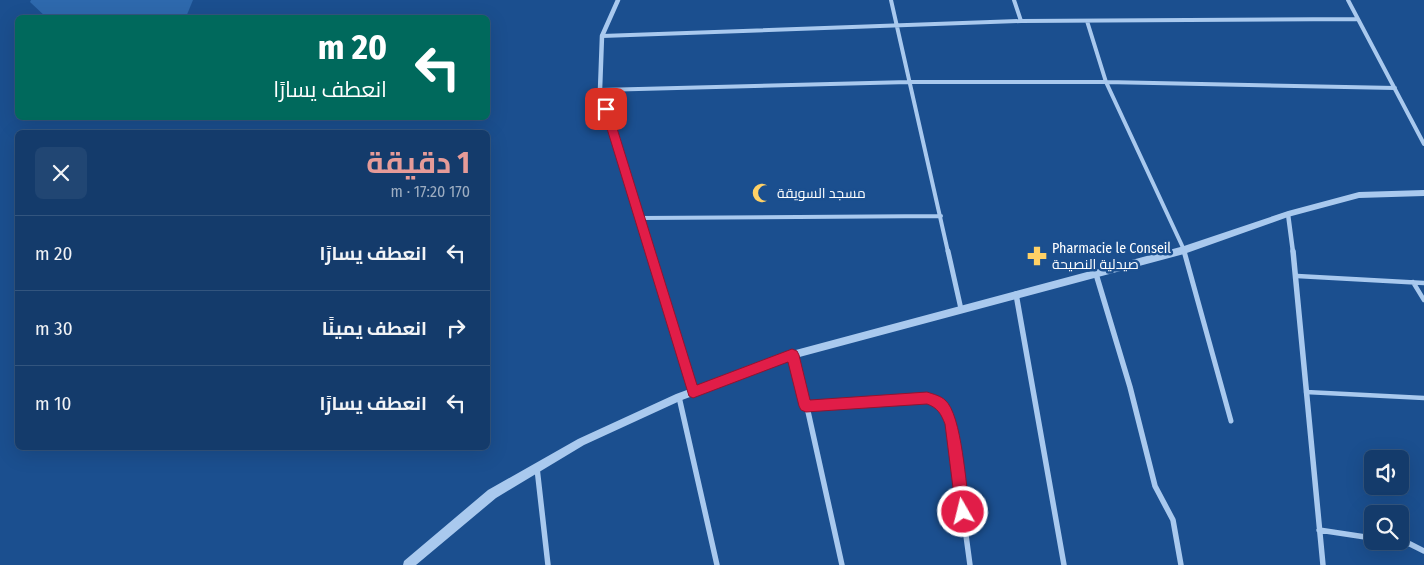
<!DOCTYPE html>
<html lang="ar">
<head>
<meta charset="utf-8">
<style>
	body { margin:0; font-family:"Fira Sans Condensed",Cairo,sans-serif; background:#214673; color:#f1f3f6; direction:rtl; height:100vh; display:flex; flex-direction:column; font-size:19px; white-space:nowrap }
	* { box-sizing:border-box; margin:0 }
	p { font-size:16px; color:#9dadc1 }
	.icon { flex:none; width:28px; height:28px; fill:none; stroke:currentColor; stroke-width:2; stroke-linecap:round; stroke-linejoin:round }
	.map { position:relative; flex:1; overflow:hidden; direction:ltr }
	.side { position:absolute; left:15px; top:130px; width:475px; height:320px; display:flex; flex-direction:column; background:#143b6b; border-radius:8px; box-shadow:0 5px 20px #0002,0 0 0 1px #33557e; direction:rtl }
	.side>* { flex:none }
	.hud { position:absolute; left:15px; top:15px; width:475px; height:105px; border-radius:8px; box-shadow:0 5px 20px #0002,0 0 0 1px #33557e; direction:rtl; background:#00695c; color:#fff; overflow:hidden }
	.controls { position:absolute; left:1364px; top:450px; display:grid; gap:10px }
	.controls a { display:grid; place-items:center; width:45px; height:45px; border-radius:8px; background:#143b6b; box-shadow:0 5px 20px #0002,0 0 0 1px #33557e; font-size:25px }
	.pin { position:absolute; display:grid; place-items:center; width:42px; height:42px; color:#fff; margin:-21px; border-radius:10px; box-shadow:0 2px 8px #0006 }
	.me { position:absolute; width:55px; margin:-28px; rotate:352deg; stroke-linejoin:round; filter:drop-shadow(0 0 4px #0008) }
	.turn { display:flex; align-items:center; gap:18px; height:105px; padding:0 20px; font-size:22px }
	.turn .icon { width:65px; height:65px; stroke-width:2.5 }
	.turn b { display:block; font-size:35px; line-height:42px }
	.round { display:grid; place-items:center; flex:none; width:52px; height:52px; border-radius:8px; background:#214673 }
	.summary { display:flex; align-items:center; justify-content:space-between; height:85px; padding:0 20px }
	h1 { font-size:30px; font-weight:700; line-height:38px; color:#e69b98 }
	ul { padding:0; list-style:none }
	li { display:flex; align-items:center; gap:15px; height:75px; padding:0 20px; border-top:1px solid #33557e }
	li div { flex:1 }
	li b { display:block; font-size:19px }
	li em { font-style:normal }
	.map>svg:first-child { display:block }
</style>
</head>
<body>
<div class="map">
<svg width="1424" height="565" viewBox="0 0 1424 565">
	<rect width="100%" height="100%" fill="#1b4f8f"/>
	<path fill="#2e69ad" d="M31 0H193L186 17 47 18 30 2Z"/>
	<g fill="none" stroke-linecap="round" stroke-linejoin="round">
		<path stroke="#a9c9ee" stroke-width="4.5" d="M1297 276 1424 283
			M1413 282 1424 300
			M1306 392 1424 398"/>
		<path stroke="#a9c9ee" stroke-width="4" d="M891 0 948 252
			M1014 0 1021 21
			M1348 0 1424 144
			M1087 21 1106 82 1185 252
			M602 36 1021 21 1357 19
			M600 90 909 82H1106L1395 88
			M639 218 941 216"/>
		<path stroke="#a9c9ee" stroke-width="5" d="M948 251 961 309
			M1184 251 1231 421"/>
		<path stroke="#a9c9ee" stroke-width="4.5" d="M618 0 602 36 600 90 650 252
			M1288 214 1293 252"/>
		<path stroke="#a9c9ee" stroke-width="5.5" d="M650 251 693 392
			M1293 251 1323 565
			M1096 274 1130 387 1155 486 1173 520 1181 565
			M1016 294 1064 565
			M792 355 807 407 842 565
			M679 397 717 565
			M806 406 927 398 943 408 951 424 970 565
			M537 468 548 565
			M1319 530 1372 538
			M1395 541 1410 544 1424 551"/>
		<path fill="#a9c9ee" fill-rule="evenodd" d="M1424 190V196L1359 198 1288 217 1184 254 792 359 682 400 584 445 496 498 416 565H403L404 561 488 490 578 439 676 394 792 351 1184 246 1288 211 1359 192Z"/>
	</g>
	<path fill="#e11d48" stroke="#92132f" d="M606 105 611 109 697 385 792 349 797 351 799 355 810 400 927 392C933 394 941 396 945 400 962 414 966 488 970 512L968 517 963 519 958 517 956 512 945 424C941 414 938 408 927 404L806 412 801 410 799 406 788 362 693 398 689 396 601 109Z"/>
	<defs>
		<symbol id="mosque-bare" viewBox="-9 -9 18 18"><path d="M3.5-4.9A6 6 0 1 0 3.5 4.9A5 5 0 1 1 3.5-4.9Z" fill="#ffd166" stroke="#1b4f8f" stroke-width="2.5" paint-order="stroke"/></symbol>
		<symbol id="pharmacy-bare" viewBox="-9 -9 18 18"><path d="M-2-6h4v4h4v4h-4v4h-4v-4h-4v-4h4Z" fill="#ffd166" stroke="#1b4f8f" stroke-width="2.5" paint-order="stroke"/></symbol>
	</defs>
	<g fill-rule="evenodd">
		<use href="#mosque-bare" x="748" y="179" width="28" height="28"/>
		<use href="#pharmacy-bare" x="1023" y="242" width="28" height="28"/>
	</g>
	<g text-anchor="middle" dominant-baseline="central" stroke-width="5" stroke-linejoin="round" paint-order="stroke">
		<g font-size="14" fill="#fff" stroke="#1b4f8f" text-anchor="start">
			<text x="777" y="193">مسجد السويقة</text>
			<text x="1052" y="248">Pharmacie le Conseil<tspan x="1052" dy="16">صيدلية النصيحة</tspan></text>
		</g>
	</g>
</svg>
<div class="controls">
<a><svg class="icon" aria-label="sound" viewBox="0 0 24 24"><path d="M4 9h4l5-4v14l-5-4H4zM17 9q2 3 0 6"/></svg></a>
<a><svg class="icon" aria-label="search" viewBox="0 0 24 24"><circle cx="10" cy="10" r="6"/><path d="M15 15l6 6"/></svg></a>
</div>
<div class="pin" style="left:606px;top:109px;background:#d93025"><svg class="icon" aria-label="arrive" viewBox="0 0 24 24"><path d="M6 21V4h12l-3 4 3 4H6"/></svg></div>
<svg class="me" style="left:963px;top:512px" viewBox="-20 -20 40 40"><circle r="17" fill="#e11d48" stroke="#fff" stroke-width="3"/><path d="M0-11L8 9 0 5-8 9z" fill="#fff"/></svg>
<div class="hud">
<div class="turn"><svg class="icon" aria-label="left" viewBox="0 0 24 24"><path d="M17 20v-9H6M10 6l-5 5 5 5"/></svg><div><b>20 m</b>انعطف يسارًا</div></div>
</div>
<section class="side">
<div class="summary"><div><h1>1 دقيقة</h1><p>170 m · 17:20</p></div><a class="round"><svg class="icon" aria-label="close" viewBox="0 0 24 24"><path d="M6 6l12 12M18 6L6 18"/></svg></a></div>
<ul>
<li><svg class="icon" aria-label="left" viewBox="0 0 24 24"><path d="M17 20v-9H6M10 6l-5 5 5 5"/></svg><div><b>انعطف يسارًا</b></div><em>20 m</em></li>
<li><svg class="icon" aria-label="right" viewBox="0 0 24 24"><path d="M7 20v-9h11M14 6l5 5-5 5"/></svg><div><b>انعطف يمينًا</b></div><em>30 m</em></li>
<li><svg class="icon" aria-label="left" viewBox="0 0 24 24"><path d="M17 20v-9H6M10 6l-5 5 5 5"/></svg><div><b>انعطف يسارًا</b></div><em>10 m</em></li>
</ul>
</section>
</div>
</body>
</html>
